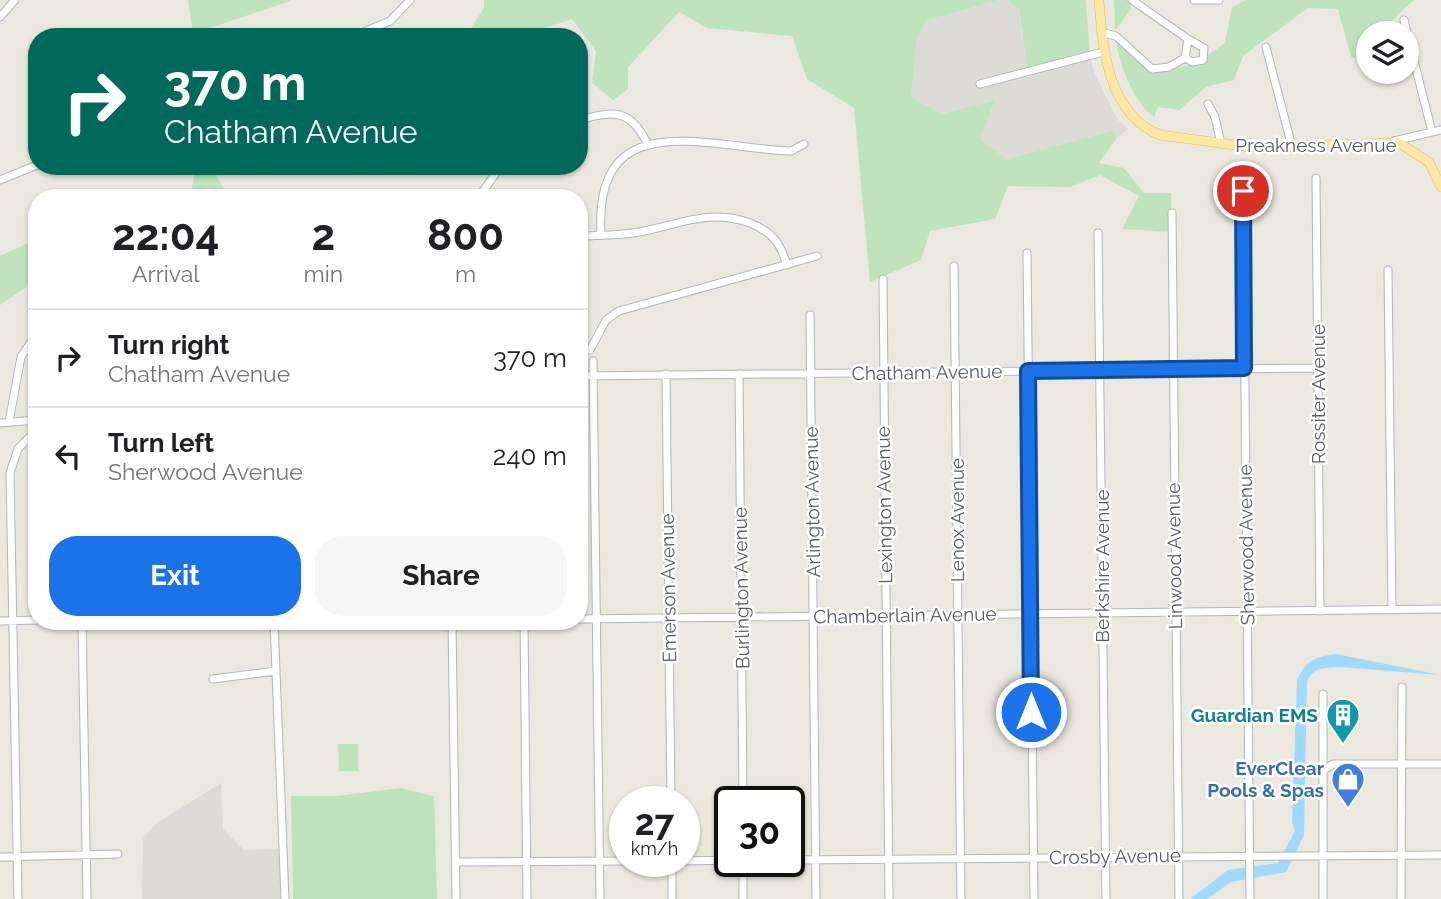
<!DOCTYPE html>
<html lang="en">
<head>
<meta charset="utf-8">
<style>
	body { margin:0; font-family:Raleway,sans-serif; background:#f6f6f6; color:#202124; height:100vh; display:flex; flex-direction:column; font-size:26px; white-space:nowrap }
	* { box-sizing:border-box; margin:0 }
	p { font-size:23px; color:#757577 }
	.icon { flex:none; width:38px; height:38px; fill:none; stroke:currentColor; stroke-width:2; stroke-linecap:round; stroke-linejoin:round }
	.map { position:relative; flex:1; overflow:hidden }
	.side { position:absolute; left:28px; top:189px; width:560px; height:441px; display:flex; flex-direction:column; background:#fff; border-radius:28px; box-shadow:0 2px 5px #0004 }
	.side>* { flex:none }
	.top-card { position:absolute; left:28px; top:28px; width:560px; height:147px; border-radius:28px; box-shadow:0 2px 5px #0004; background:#00695c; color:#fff; overflow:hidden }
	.fabs { position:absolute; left:1356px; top:21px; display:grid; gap:14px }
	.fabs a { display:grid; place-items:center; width:63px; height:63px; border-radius:50%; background:#fff; box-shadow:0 2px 5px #0004; font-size:35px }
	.speed { position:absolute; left:609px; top:786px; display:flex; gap:14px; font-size:35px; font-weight:700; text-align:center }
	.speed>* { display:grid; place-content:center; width:91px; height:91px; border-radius:50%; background:#fff; box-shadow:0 2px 5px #0004; line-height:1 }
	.speed small { font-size:18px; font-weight:400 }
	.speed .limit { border:4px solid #111; border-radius:10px; background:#fff; color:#111 }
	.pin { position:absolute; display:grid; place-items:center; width:60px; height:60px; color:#fff; margin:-30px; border:4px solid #fff; border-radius:50%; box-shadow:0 2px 7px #0007 }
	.me { position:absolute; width:77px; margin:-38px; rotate:0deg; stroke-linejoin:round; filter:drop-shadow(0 0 5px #0008) }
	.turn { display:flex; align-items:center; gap:24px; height:147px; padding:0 21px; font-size:32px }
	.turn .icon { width:91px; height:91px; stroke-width:2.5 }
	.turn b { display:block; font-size:49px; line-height:60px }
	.eta { display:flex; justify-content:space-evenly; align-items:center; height:119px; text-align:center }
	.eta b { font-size:42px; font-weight:700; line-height:49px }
	.button { display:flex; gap:14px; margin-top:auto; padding:14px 21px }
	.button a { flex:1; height:80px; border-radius:28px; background:#1a73e8; color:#fff; font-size:28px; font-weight:700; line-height:80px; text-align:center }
	.button a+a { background:#f6f6f6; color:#202124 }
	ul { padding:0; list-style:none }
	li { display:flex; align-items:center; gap:21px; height:98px; padding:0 21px; border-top:2px solid #e0e0e0 }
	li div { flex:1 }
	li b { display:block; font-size:26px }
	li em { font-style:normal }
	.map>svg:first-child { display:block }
</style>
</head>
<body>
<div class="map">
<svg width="1441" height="899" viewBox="0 0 1441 899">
	<rect width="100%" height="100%" fill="#ebe8df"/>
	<path fill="#dcdad4" d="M999 0H1008L1019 8 1022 36 1090 58 1094 72 1118 120 1128 129 1117 138 1112 131 1007 159 980 139 995 100 942 114 911 97 917 37 928 20Z
		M221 783 223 829 244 850 278 849 287 899H142L143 838 157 823Z"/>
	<path fill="#bee3bc" d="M188 0H290V1L193 34Z
		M484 0H999L928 20 917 37 911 97 942 114 995 100 980 139 1007 159 1112 131 1117 138 1099 163 1124 168 1144 193H1171V232L1122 229 1139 196 1100 175 1070 187 1008 186 995 219 930 231 921 260 870 282 854 108 807 79 792 36 707 28 679 12 628 67V89L613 100 592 83 596 51 572 19 519 37H465L484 8Z
		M1008 0H1086L1090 58 1029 76 1019 9Z
		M1114 0H1128L1131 9 1115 31Z
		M1246 0H1414L1378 33H1368V62L1351 57 1338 9 1308 8 1243 56 1234 80 1206 87 1179 110 1158 107 1154 117C1134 103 1117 61 1116 37 1125 45 1138 61 1149 65 1178 77 1203 59 1225 43L1232 7Z
		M196 166H211L228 196 185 198 191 193Z
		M37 239V280L0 305V256Z
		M338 744H358V771H339Z
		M400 788 434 796 437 899H293L291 796H337Z"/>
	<path fill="#9edafd" d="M1336 654 1441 675 1339 667C1325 668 1311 667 1307 683L1304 835 1286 872 1231 882 1207 899H1190L1228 870 1278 863 1295 831 1292 822 1297 680C1306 660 1315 657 1336 654Z"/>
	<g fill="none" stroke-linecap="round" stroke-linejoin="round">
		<defs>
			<path id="minor" d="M1194 0H1219
				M0 17 15 0
				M1404 20 1407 33
				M1101 32 1116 36 1152 69 1169 67 1185 58 1188 39 1132 0
				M1407 33 1432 132
				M352 37 390 21 410 0
				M1266 47 1292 147
				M1185 58 1192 62 1203 60 1204 48 1188 39
				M980 84 1103 52
				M1208 104 1215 117 1221 144
				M579 120C613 111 630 108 647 143
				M1394 141 1441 130
				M309 166H313
				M1316 178 1320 611
				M0 180 37 165
				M1243 191 1250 899
				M478 198 501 166
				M1172 213 1179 899
				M1098 233 1106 899
				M601 235C593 103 707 148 791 151L804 144
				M579 236C599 235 619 236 639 232 678 225 709 208 750 223 772 232 780 242 787 265
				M1027 253 1034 899
				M954 266 961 899
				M1388 270 1392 610
				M883 279 889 899
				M810 315 816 899
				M590 350 606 320 619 311 817 256
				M593 361 600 899
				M666 374 671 802
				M739 374 743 802
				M579 376 1317 368
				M9 422 21 357 37 333
				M0 423 37 420
				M579 619 1441 609
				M0 621 37 620
				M82 621 87 899
				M274 621 285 899
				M452 621 456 899
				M524 621 527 899
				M213 679 276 671
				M1324 770 1333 764H1441
				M0 857 118 854
				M789 860 1441 855
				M672 861V899
				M684 861 730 860
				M743 861V899
				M456 862 625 861
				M18 899 10 473 18 449 37 429
				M1323 899V694
				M1401 899 1402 687"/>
			<path id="major" d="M1099 0C1102 48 1108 114 1160 135L1250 147 1399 143 1429 162 1441 187"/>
		</defs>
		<use href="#minor" stroke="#b2b6ba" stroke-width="9"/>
		<use href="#major" stroke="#edb956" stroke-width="10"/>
		<use href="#minor" stroke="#fff" stroke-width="7"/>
		<use href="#major" stroke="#fde8a3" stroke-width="9"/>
	</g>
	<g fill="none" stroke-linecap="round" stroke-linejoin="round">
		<defs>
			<path id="route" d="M1031 712 1028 371 1244 368 1243 191"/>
		</defs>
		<use href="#route" stroke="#114b97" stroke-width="18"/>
		<use href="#route" stroke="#1a73e8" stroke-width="12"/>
	</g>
	<defs>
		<symbol id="building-pin" viewBox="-11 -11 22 30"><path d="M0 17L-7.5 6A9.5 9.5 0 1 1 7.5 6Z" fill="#0f9aa8" stroke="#fff"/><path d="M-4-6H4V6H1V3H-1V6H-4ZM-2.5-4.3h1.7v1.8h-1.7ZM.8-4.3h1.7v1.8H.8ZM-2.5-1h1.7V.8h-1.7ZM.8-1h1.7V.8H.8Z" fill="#fff"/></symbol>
		<symbol id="shop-pin" viewBox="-11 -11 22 30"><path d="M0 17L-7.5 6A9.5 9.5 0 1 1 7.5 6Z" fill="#3f7fe0" stroke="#fff"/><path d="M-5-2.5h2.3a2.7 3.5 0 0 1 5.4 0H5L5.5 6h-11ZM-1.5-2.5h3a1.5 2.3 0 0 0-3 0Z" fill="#fff"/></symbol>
	</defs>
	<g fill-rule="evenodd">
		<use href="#building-pin" x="1324" y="696" width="38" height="52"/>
		<use href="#shop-pin" x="1329" y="760" width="38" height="52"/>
	</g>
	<g text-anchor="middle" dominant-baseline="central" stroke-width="5" stroke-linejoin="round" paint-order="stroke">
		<g font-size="19" fill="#585c60" stroke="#fff">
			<text x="1316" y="145">Preakness Avenue</text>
			<text transform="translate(927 372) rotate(-1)">Chatham Avenue</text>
			<text transform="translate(1318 394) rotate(-90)">Rossiter Avenue</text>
			<text transform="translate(812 502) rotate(-91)">Arlington Avenue</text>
			<text transform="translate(884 505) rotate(-91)">Lexington Avenue</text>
			<text transform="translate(957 520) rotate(-90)">Lenox Avenue</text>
			<text transform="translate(1246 545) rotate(-91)">Sherwood Avenue</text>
			<text transform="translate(1174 556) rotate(-91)">Linwood Avenue</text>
			<text transform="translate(1102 566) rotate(-90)">Berkshire Avenue</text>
			<text transform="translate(668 588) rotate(-91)">Emerson Avenue</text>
			<text transform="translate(741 588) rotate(-91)">Burlington Avenue</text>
			<text transform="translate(905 615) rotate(-1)">Chamberlain Avenue</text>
			<text transform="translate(1115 856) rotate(-1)">Crosby Avenue</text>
		</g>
		<g font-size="19" font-weight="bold" fill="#0d838f" stroke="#fff" text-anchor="end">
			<text x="1318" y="715">Guardian EMS</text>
		</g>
		<g font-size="19" font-weight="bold" fill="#366cbe" stroke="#fff" text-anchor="end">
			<text x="1324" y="768">EverClear<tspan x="1324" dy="22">Pools &amp; Spas</tspan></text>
		</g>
	</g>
</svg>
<div class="fabs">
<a><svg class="icon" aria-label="layers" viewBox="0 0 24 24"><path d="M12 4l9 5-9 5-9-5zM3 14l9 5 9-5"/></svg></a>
</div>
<div class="speed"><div>27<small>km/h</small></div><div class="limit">30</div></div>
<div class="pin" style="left:1243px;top:191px;background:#d93025"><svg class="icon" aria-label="arrive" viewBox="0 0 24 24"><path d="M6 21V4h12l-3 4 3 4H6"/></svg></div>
<svg class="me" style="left:1031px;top:712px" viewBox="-20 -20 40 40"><circle r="17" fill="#1a73e8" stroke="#fff" stroke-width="3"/><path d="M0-11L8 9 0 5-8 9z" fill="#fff"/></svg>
<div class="top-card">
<div class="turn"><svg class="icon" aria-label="right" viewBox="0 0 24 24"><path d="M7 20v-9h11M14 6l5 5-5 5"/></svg><div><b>370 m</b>Chatham Avenue</div></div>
</div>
<section class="side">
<div class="eta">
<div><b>22:04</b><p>Arrival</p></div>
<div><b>2</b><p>min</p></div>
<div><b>800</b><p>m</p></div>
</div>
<ul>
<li><svg class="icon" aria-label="right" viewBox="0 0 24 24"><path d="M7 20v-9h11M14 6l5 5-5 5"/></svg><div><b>Turn right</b><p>Chatham Avenue</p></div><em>370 m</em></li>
<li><svg class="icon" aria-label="left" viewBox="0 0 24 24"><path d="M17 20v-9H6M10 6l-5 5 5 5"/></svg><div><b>Turn left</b><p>Sherwood Avenue</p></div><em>240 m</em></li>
</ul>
<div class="button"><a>Exit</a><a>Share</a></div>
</section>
</div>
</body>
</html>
